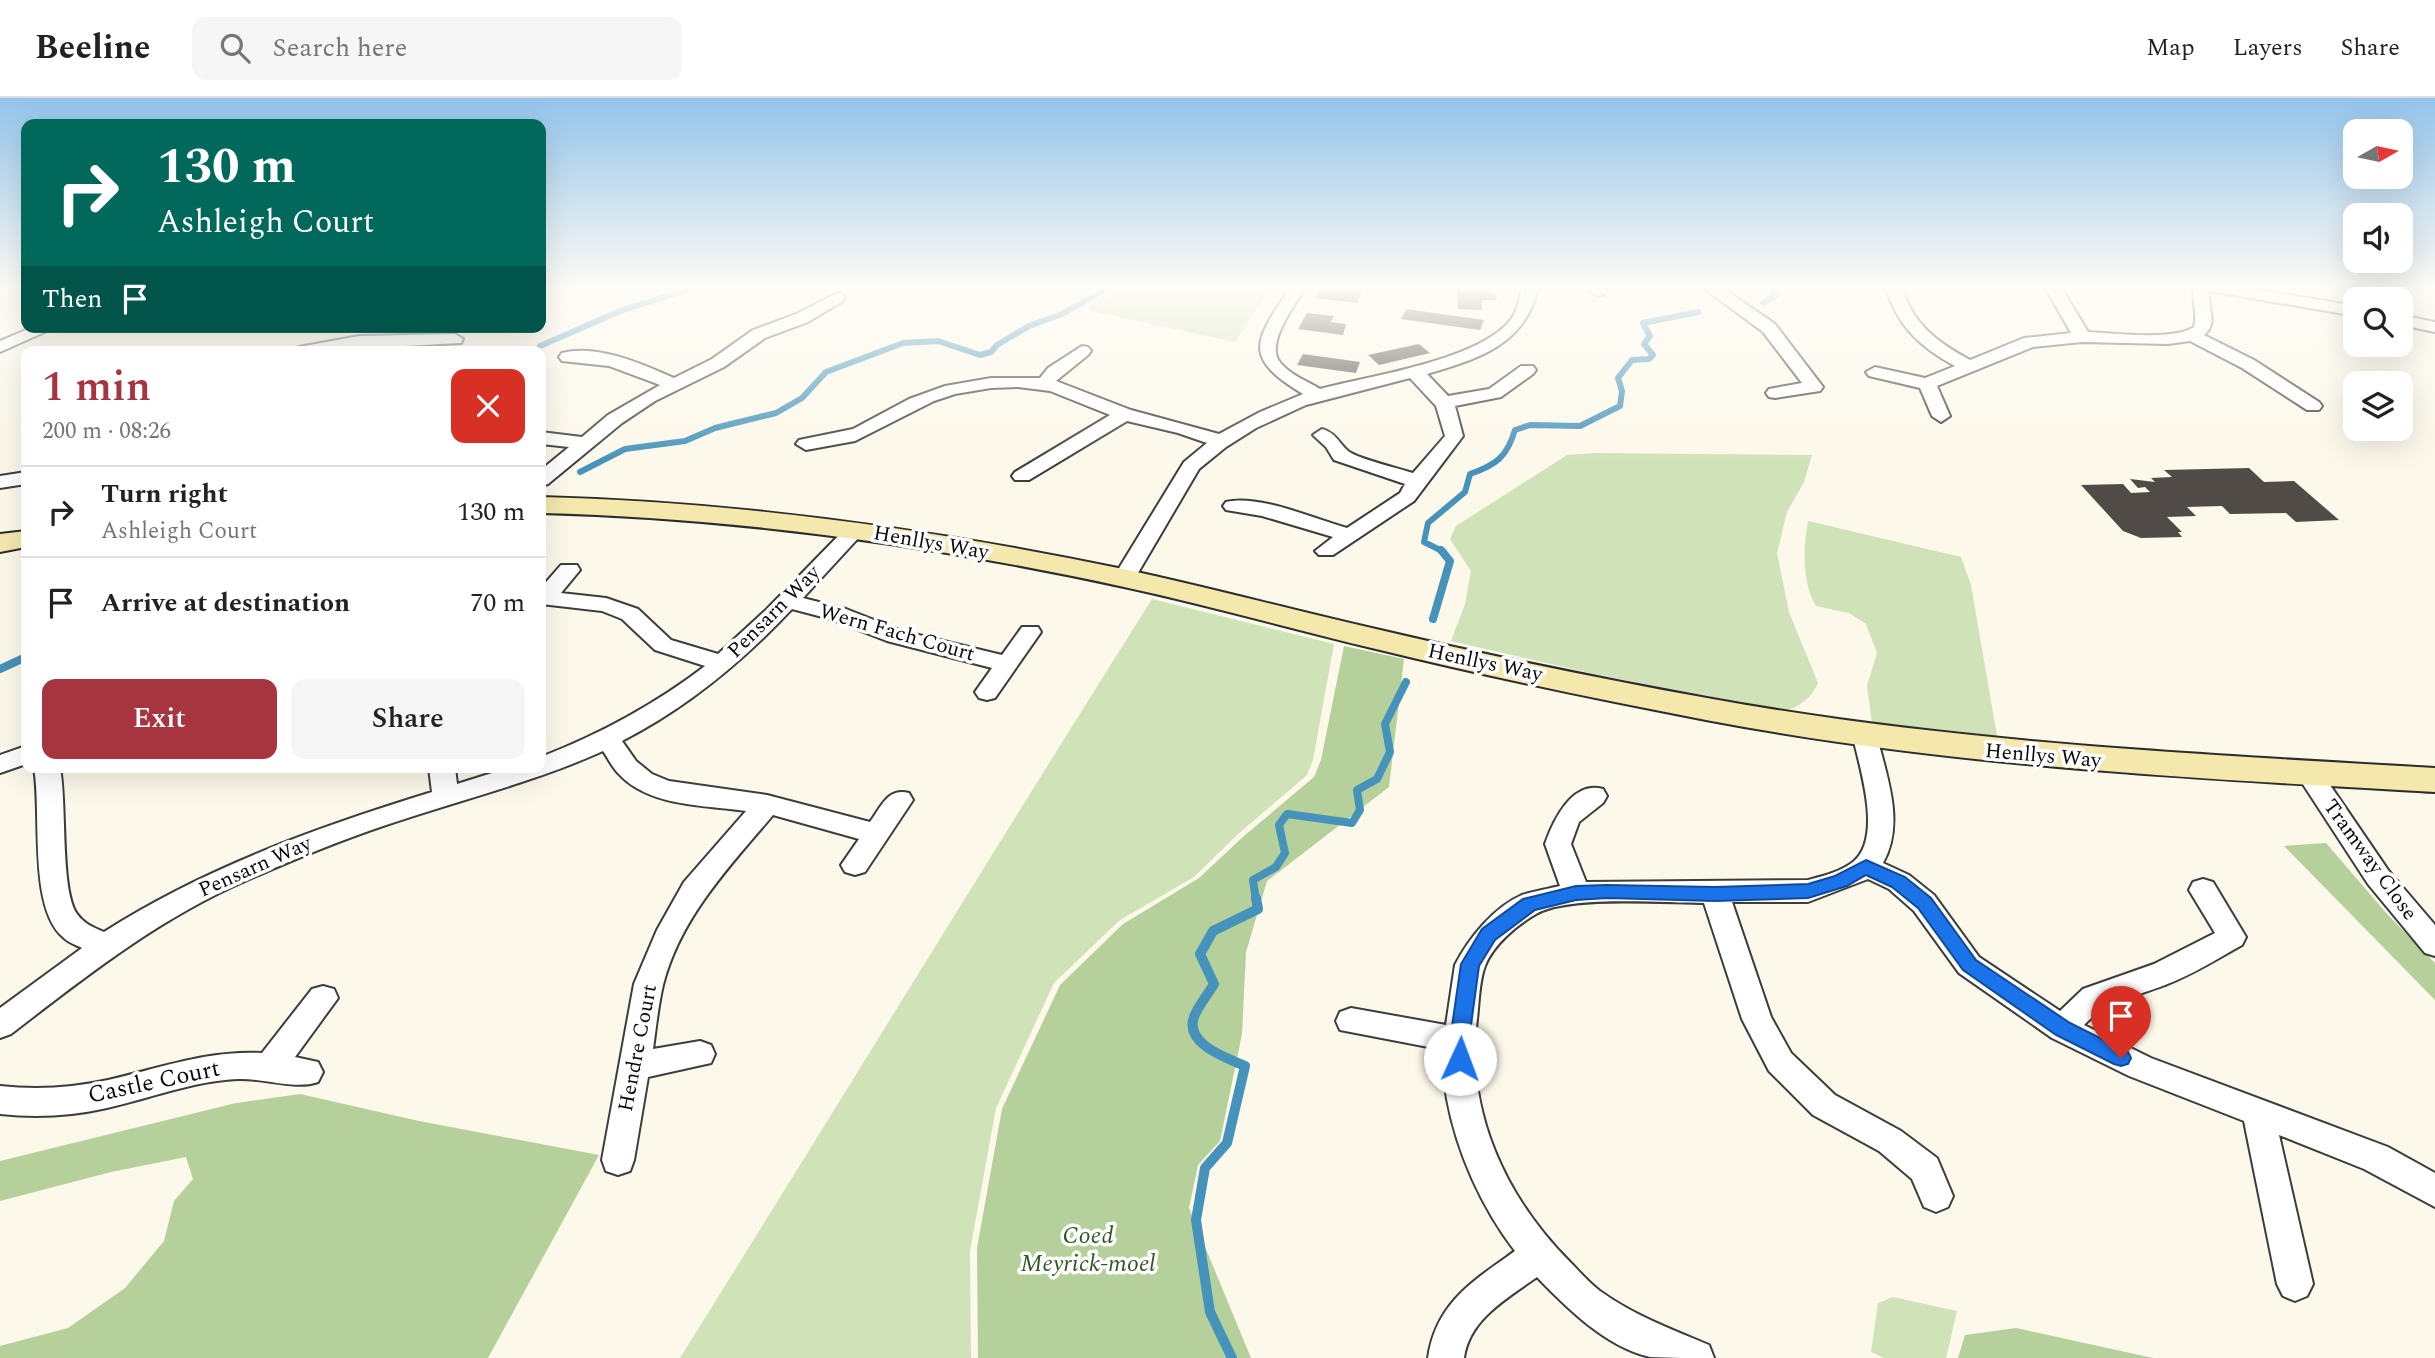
<!DOCTYPE html>
<html lang="en">
<head>
<meta charset="utf-8">
<style>
	body { margin:0; font-family:Spectral,serif; background:#f6f6f6; color:#222; height:100vh; display:flex; flex-direction:column; font-size:26px; white-space:nowrap }
	* { box-sizing:border-box; margin:0 }
	p { font-size:23px; color:#767676 }
	.icon { flex:none; width:38px; height:38px; fill:none; stroke:currentColor; stroke-width:2; stroke-linecap:round; stroke-linejoin:round }
	.map { position:relative; flex:1; overflow:hidden }
	.drawer { position:absolute; left:21px; top:248px; width:525px; height:427px; display:flex; flex-direction:column; background:#fff; border-radius:14px; box-shadow:0 7px 28px #0002 }
	.drawer>* { flex:none }
	.hud { position:absolute; left:21px; top:21px; width:525px; height:214px; border-radius:14px; box-shadow:0 7px 28px #0002; background:#00695c; color:#fff; overflow:hidden }
	.needle { width:46px; rotate:81deg }
	.fabs { position:absolute; left:2343px; top:21px; display:grid; gap:14px }
	.fabs a { display:grid; place-items:center; width:70px; height:70px; border-radius:14px; background:#fff; box-shadow:0 7px 28px #0002; font-size:35px }
	.pin { position:absolute; display:grid; place-items:center; width:60px; height:60px; color:#fff; margin:-72px -30px; border-radius:50% 50% 50% 0; rotate:-45deg; box-shadow:0 0 7px #0007 }
	.pin .icon { rotate:45deg }
	.me { position:absolute; width:77px; margin:-38px; rotate:2deg; stroke-linejoin:round; filter:drop-shadow(0 0 5px #0008) }
	.turn { display:flex; align-items:center; gap:24px; height:147px; padding:0 21px; font-size:32px }
	.turn .icon { width:91px; height:91px; stroke-width:2.5 }
	.turn b { display:block; font-size:49px; line-height:60px }
	.then { display:flex; align-items:center; height:66px; padding:0 21px; background:#0003; gap:14px; font-size:26px }
	.round { display:grid; place-items:center; flex:none; width:74px; height:74px; border-radius:14px; background:#f6f6f6 }
	.head { display:flex; align-items:center; justify-content:space-between; height:119px; padding:0 21px }
	h1 { font-size:42px; font-weight:600; line-height:52px; color:#a73540 }
	.primary-button { display:flex; gap:14px; margin-top:auto; padding:14px 21px }
	.primary-button a { flex:1; height:80px; border-radius:14px; background:#a73540; color:#fff; font-size:28px; font-weight:600; line-height:80px; text-align:center }
	.primary-button a+a { background:#f6f6f6; color:#222 }
	ul { padding:0; list-style:none }
	li { display:flex; align-items:center; gap:21px; height:91px; padding:0 21px; border-top:2px solid #e0e0e0 }
	li div { flex:1 }
	li b { display:block; font-size:26px }
	li em { font-style:normal }
	header { display:flex; align-items:center; gap:42px; box-sizing:border-box; height:98px; padding:0 35px; background:#fff; border-bottom:2px solid #e0e0e0 }
	header strong { font-size:33px }
	nav { display:flex; gap:38px; margin-inline-start:auto; font-size:24px }
	.search { width:490px; height:63px; background:#f6f6f6; display:flex; align-items:center; gap:18px; box-sizing:border-box; padding:0 24px; border-radius:14px; color:#767676; font-size:26px }
	.map>svg:first-child { display:block }
</style>
</head>
<body>
<header>
<strong>Beeline</strong>
<div class="search"><svg class="icon" aria-label="search" viewBox="0 0 24 24"><circle cx="10" cy="10" r="6"/><path d="M15 15l6 6"/></svg>Search here</div>
<nav><a>Map</a><a>Layers</a><a>Share</a></nav>
</header>
<div class="map">
<svg width="2435" height="1260" viewBox="0 0 2435 1260">
	<rect width="100%" height="100%" fill="#fcf8ea"/>
	<path fill="#d0e2b8" d="M1120 189H1271L1235 244 1092 213 1089 208Z
		M1596 355 1812 357 1804 384 1787 414 1777 455 1789 514 1818 585C1812 599 1800 609 1785 613L1599 577 1451 543 1465 506 1471 473 1450 441 1456 428 1567 357Z
		M1808 423 1961 459 1971 487 1997 638 1872 626 1867 588 1877 555 1866 526 1849 515 1816 508C1802 485 1803 450 1808 423Z
		M1152 501 1334 546 1313 662 1307 677 1238 736 1194 779 1120 822 1054 885 996 1010 970 1153 971 1260H680C838 1007 993 753 1152 501Z
		M1893 1199 1957 1213 1946 1260H1884L1871 1254 1878 1205Z"/>
	<path fill="#b5d09a" d="M1344 548 1404 561 1389 689 1267 783 1246 854 1242 936 1220 1043 1198 1067 1189 1110 1251 1260H978L977 1150 1002 1011 1060 887 1123 826 1199 780 1244 738 1314 679 1321 662Z
		M2326 745 2388 817 2435 865V902L2284 748Z
		M300 996 419 1023 599 1057 488 1260H0V1248L68 1230 125 1190 164 1143 174 1103 193 1081 186 1059 111 1074 0 1103V1063L236 1005Z
		M2016 1230 2153 1260H1958L1965 1237Z"/>
	<g fill="none" stroke-linecap="round" stroke-linejoin="round">
		<path stroke="#4592ba" stroke-width="6" d="M1763 205 1776 197 1772 189
			M540 248 620 213 696 189
			M580 374 625 351 685 343 715 330 776 315 802 300 826 274 903 245 938 243 980 257 991 254 997 247 1029 228 1062 216 1110 189
			M1444 454 1424 444 1428 425 1465 394 1470 376C1496 367 1507 359 1515 332L1530 327 1580 328 1620 308 1622 293 1618 280 1632 262 1649 261 1653 257 1644 246 1650 238 1643 225 1698 214"/>
		<path stroke="#4592ba" stroke-width="8" d="M1433 521 1450 463 1441 452
			M0 571 26 559
			M1256 802 1253 782 1276 769 1285 755 1279 727 1287 716 1352 725 1360 712 1357 692 1377 681 1390 654 1385 626 1406 584"/>
		<path stroke="#4592ba" stroke-width="10" d="M1232 1260 1210 1214 1196 1122 1205 1070 1227 1045 1245 968C1227 960 1184 946 1194 919 1198 908 1208 896 1214 886L1200 856 1213 833 1258 811 1256 800"/>
	</g>
	<path fill="#514b48" d="M1321 189H1364L1357 205 1315 200Z
		M1457 189H1490V194H1496L1497 202H1482V212L1458 211Z
		M1406 211 1484 222 1480 232 1401 221Z
		M1307 215 1334 218 1331 224 1346 226 1343 237 1298 231Z
		M1419 246 1430 255 1379 267 1368 257Z
		M1303 256 1360 264 1356 275 1297 267Z
		M2249 370 2264 384 2294 383 2339 422 2296 424 2286 415 2230 416 2222 408 2187 409 2196 418 2167 419 2182 434H2178L2182 439 2141 440 2123 433 2081 387 2123 386 2131 395 2150 394 2145 389 2138 390 2130 381 2155 384 2151 380 2172 379 2164 372Z"/>
	<g fill="none" stroke-linecap="round" stroke-linejoin="round">
		<defs>
			<path id="street" d="M1290 189H1306C1296 205 1266 244 1279 263 1288 276 1307 283 1320 291 1368 278 1483 262 1512 220 1518 211 1520 199 1522 189H1538C1526 247 1478 261 1427 276L1448 298 1489 291 1521 268H1533L1536 272 1533 276 1501 299 1455 308 1463 338 1414 403 1333 457H1319L1315 453 1333 439 1262 418 1226 412 1223 408 1226 404C1258 396 1315 421 1347 430L1400 395 1405 386 1334 362 1326 349 1313 337 1322 331C1336 335 1338 344 1348 353 1355 360 1401 371 1413 375L1445 338 1436 308 1410 280 1306 307 1256 330 1226 349 1199 371 1135 480 1132 485H1116L1113 480 1184 364 1207 345 1178 335 1127 323 1029 382H1015L1012 378 1015 374 1110 317 1050 293 1018 289 991 290 955 296 934 303 855 343 806 352 796 346 799 342 853 331 909 301 945 288 991 280H1040L1048 270 1082 248 1088 249 1091 253 1088 257 1056 283 1131 312 1219 336 1260 314 1303 296C1240 258 1256 243 1290 189Z
				M1592 189H1608L1604 196 1598 198 1590 193Z
				M1702 189H1721L1775 226 1823 289 1820 293 1775 300 1769 299 1766 295 1769 291 1802 285 1763 234Z
				M1886 189H1902C1912 226 1937 244 1970 262L2024 240 2071 235 2045 189H2061L2088 234C2114 235 2173 243 2194 229 2198 215 2191 202 2194 189H2242L2356 208V218L2209 193C2207 209 2219 225 2204 237L2254 262 2319 304 2322 308 2319 312H2307L2242 270 2190 243 2168 246 2082 244 2033 249 1937 288 1950 318 1941 324 1932 318 1920 290 1869 278 1866 274 1875 269 1925 280 1955 268C1921 250 1896 227 1886 189Z
				M837 195 843 197 845 200 843 203 808 224 765 240 724 269 655 303 622 325 548 386 541 388V372L569 349 541 346V334L582 339 608 317 660 287 609 268 562 263 559 259 562 255C598 246 642 266 674 280L712 261 753 232 796 216Z
				M2401 217 2435 224V234L2401 227Z
				M33 229H56L0 254V243Z
				M455 236 463 241 461 245 291 254 299 249 359 238Z
				M26 374V386L0 390V378Z
				M855 426 862 428 865 432 862 436 803 500 846 511 902 533 1002 557 1022 529H1038L1041 534 995 600 987 602 979 600 975 594 992 570 887 543 830 521 792 511C742 564 687 610 622 643L636 663 652 676 669 683 767 697 870 724C881 709 888 689 909 695L913 702 865 774 855 777 845 774 841 767 859 741 773 717C729 769 680 820 663 887 658 908 656 930 653 951L700 943 711 947 715 956 711 965 648 979 634 1062 630 1073 618 1077 606 1073 602 1062 634 886 657 832 684 784 746 713C705 707 648 709 618 675 612 669 608 660 603 653 532 685 456 703 383 728 336 744 290 763 245 783 158 821 85 879 11 936L0 940V910L82 850C76 847 67 844 63 839 28 809 42 714 34 670H60C67 705 60 792 77 816 84 826 93 829 104 834 204 770 318 729 432 694L429 670H455L457 686 508 670H541V659C600 636 654 607 705 568L655 552 622 521 602 513 541 506V490L561 467H577L580 472 561 495 606 500 638 511 671 542 718 556 767 511 848 428Z
				M1865 631 1874 633 1877 639C1887 679 1905 726 1883 765L1909 777 1934 797 1979 859 2060 913 2083 891 2154 866 2215 835 2189 792 2193 784 2203 781 2213 784 2246 839 2242 847C2217 861 2192 877 2165 887 2135 899 2107 902 2084 927L2151 960 2388 1049 2435 1075V1109L2364 1071 2279 1037 2313 1186 2307 1198 2295 1203 2283 1198 2277 1186 2244 1023 2129 978 2052 940 1959 875 1914 813 1889 791 1868 781 1808 804H1732L1771 919 1791 955 1835 997 1901 1033 1937 1060 1953 1098 1948 1109 1936 1114 1924 1109 1912 1081 1879 1053 1813 1017 1769 973 1742 921 1704 805C1664 805 1568 797 1536 816 1517 827 1493 847 1485 868 1479 883 1479 905 1477 921 1465 1013 1506 1100 1570 1164 1579 1173 1589 1185 1600 1193 1633 1217 1671 1231 1709 1247L1714 1260C1694 1260 1669 1260 1650 1259 1606 1249 1567 1210 1537 1179 1508 1200 1469 1221 1464 1260H1428C1436 1205 1473 1183 1515 1153 1482 1110 1457 1055 1447 1001 1444 986 1445 968 1444 952L1340 932 1336 923 1340 914 1351 910 1446 927 1455 867C1469 840 1494 809 1522 797 1534 793 1547 791 1560 788L1545 746C1553 723 1572 682 1603 691L1607 698 1603 705 1579 724 1571 746 1586 784 1808 782C1823 778 1840 774 1853 764 1883 740 1860 671 1853 639L1856 633Z
				M26 648V666L0 675V657Z
				M2308 665 2317 668 2388 772 2435 827V858L2425 855 2368 786 2295 674 2299 668Z
				M323 888 334 891 338 900 295 959 318 964 323 974 318 984C295 992 264 980 238 981 193 983 151 1000 107 1010 72 1018 36 1020 0 1016V988C36 992 72 990 108 982 160 970 208 952 262 955L312 891Z"/>
			<path id="secondary" d="M541 399C738 404 931 431 1123 471 1208 489 1292 512 1376 531 1486 557 1596 580 1707 600 1947 644 2191 656 2435 670V694C2191 680 1947 668 1706 622 1596 601 1486 578 1376 551 1292 531 1208 507 1124 489 931 447 738 420 541 415Z
				M26 433V449L0 454V436Z"/>
		</defs>
		<use href="#street" stroke="#3d3d3d" stroke-width="4"/>
		<use href="#secondary" stroke="#2c2c2c" stroke-width="4"/>
		<use href="#street" fill="#fff" fill-rule="evenodd"/>
		<use href="#secondary" fill="#f4e8ad" fill-rule="evenodd"/>
	</g>
	<linearGradient id="sky" x2="0" y2="1"><stop stop-color="#93c4ea"/><stop offset="0.52" stop-color="#fefcf6"/><stop offset="1" stop-color="#fefcf6" stop-opacity="0"/></linearGradient>
	<rect width="2435" height="365" fill="url(#sky)"/>
	<path fill="#1a73e8" stroke="#114b97" stroke-width="2" d="M1866 762 1905 779 1931 800 1976 862 2070 925 2128 954 2131 960 2128 966 2121 968 2114 966 2056 937 1963 872 1918 810 1892 789 1866 777 1847 788 1808 800 1715 803 1607 800 1576 802 1535 812 1495 842 1479 868 1469 942 1470 961 1467 968 1460 970 1453 968 1450 942 1461 866 1482 831 1523 801 1576 788 1607 787 1715 789 1808 786 1835 778Z"/>
	<g text-anchor="middle" dominant-baseline="central" stroke-width="7" stroke-linejoin="round" paint-order="stroke">
		<g font-size="21" fill="#0a0a0a" stroke="#fff">
			<text transform="translate(931 445) rotate(10)">Henllys Way</text>
			<text transform="translate(774 514) rotate(-45)">Pensarn Way</text>
			<text transform="translate(897 535) rotate(16)">Wern Fach Court</text>
			<text transform="translate(1485 565) rotate(12)">Henllys Way</text>
			<text transform="translate(2043 658) rotate(5)">Henllys Way</text>
			<text transform="translate(2370 762) rotate(54)">Tramway Close</text>
			<text transform="translate(255 769) rotate(-24)">Pensarn Way</text>
			<text transform="translate(638 950) rotate(-79)">Hendre Court</text>
		</g>
		<g font-size="24" fill="#0a0a0a" stroke="#fff">
			<text transform="translate(154 984) rotate(-12)">Castle Court</text>
		</g>
		<g font-size="24" font-style="italic" fill="#315824" stroke="#fff">
			<text x="1088" y="1138">Coed<tspan x="1088" dy="28">Meyrick-moel</tspan></text>
		</g>
	</g>
</svg>
<div class="fabs">
<a><svg class="needle" viewBox="-14 -14 28 28"><path d="M0-13l5 13h-10z" fill="#e53935"/><path d="M0 13l5-13h-10z" fill="#767676"/></svg></a>
<a><svg class="icon" aria-label="sound" viewBox="0 0 24 24"><path d="M4 9h4l5-4v14l-5-4H4zM17 9q2 3 0 6"/></svg></a>
<a><svg class="icon" aria-label="search" viewBox="0 0 24 24"><circle cx="10" cy="10" r="6"/><path d="M15 15l6 6"/></svg></a>
<a><svg class="icon" aria-label="layers" viewBox="0 0 24 24"><path d="M12 4l9 5-9 5-9-5zM3 14l9 5 9-5"/></svg></a>
</div>
<div class="pin" style="left:2121px;top:960px;background:#d93025"><svg class="icon" aria-label="arrive" viewBox="0 0 24 24"><path d="M6 21V4h12l-3 4 3 4H6"/></svg></div>
<svg class="me" style="left:1460px;top:961px" viewBox="-20 -20 40 40"><circle r="19" fill="#fff"/><path d="M0-13L10 11 0 6-10 11z" fill="#1a73e8"/></svg>
<div class="hud">
<div class="turn"><svg class="icon" aria-label="right" viewBox="0 0 24 24"><path d="M7 20v-9h11M14 6l5 5-5 5"/></svg><div><b>130 m</b>Ashleigh Court</div></div>
<div class="then">Then<svg class="icon" aria-label="arrive" viewBox="0 0 24 24"><path d="M6 21V4h12l-3 4 3 4H6"/></svg></div>
</div>
<section class="drawer">
<div class="head"><div><h1>1 min</h1><p>200 m · 08:26</p></div><a class="round" style="background:#d93025;color:#fff"><svg class="icon" aria-label="close" viewBox="0 0 24 24"><path d="M6 6l12 12M18 6L6 18"/></svg></a></div>
<ul>
<li><svg class="icon" aria-label="right" viewBox="0 0 24 24"><path d="M7 20v-9h11M14 6l5 5-5 5"/></svg><div><b>Turn right</b><p>Ashleigh Court</p></div><em>130 m</em></li>
<li><svg class="icon" aria-label="arrive" viewBox="0 0 24 24"><path d="M6 21V4h12l-3 4 3 4H6"/></svg><div><b>Arrive at destination</b></div><em>70 m</em></li>
</ul>
<div class="primary-button"><a>Exit</a><a>Share</a></div>
</section>
</div>
</body>
</html>
